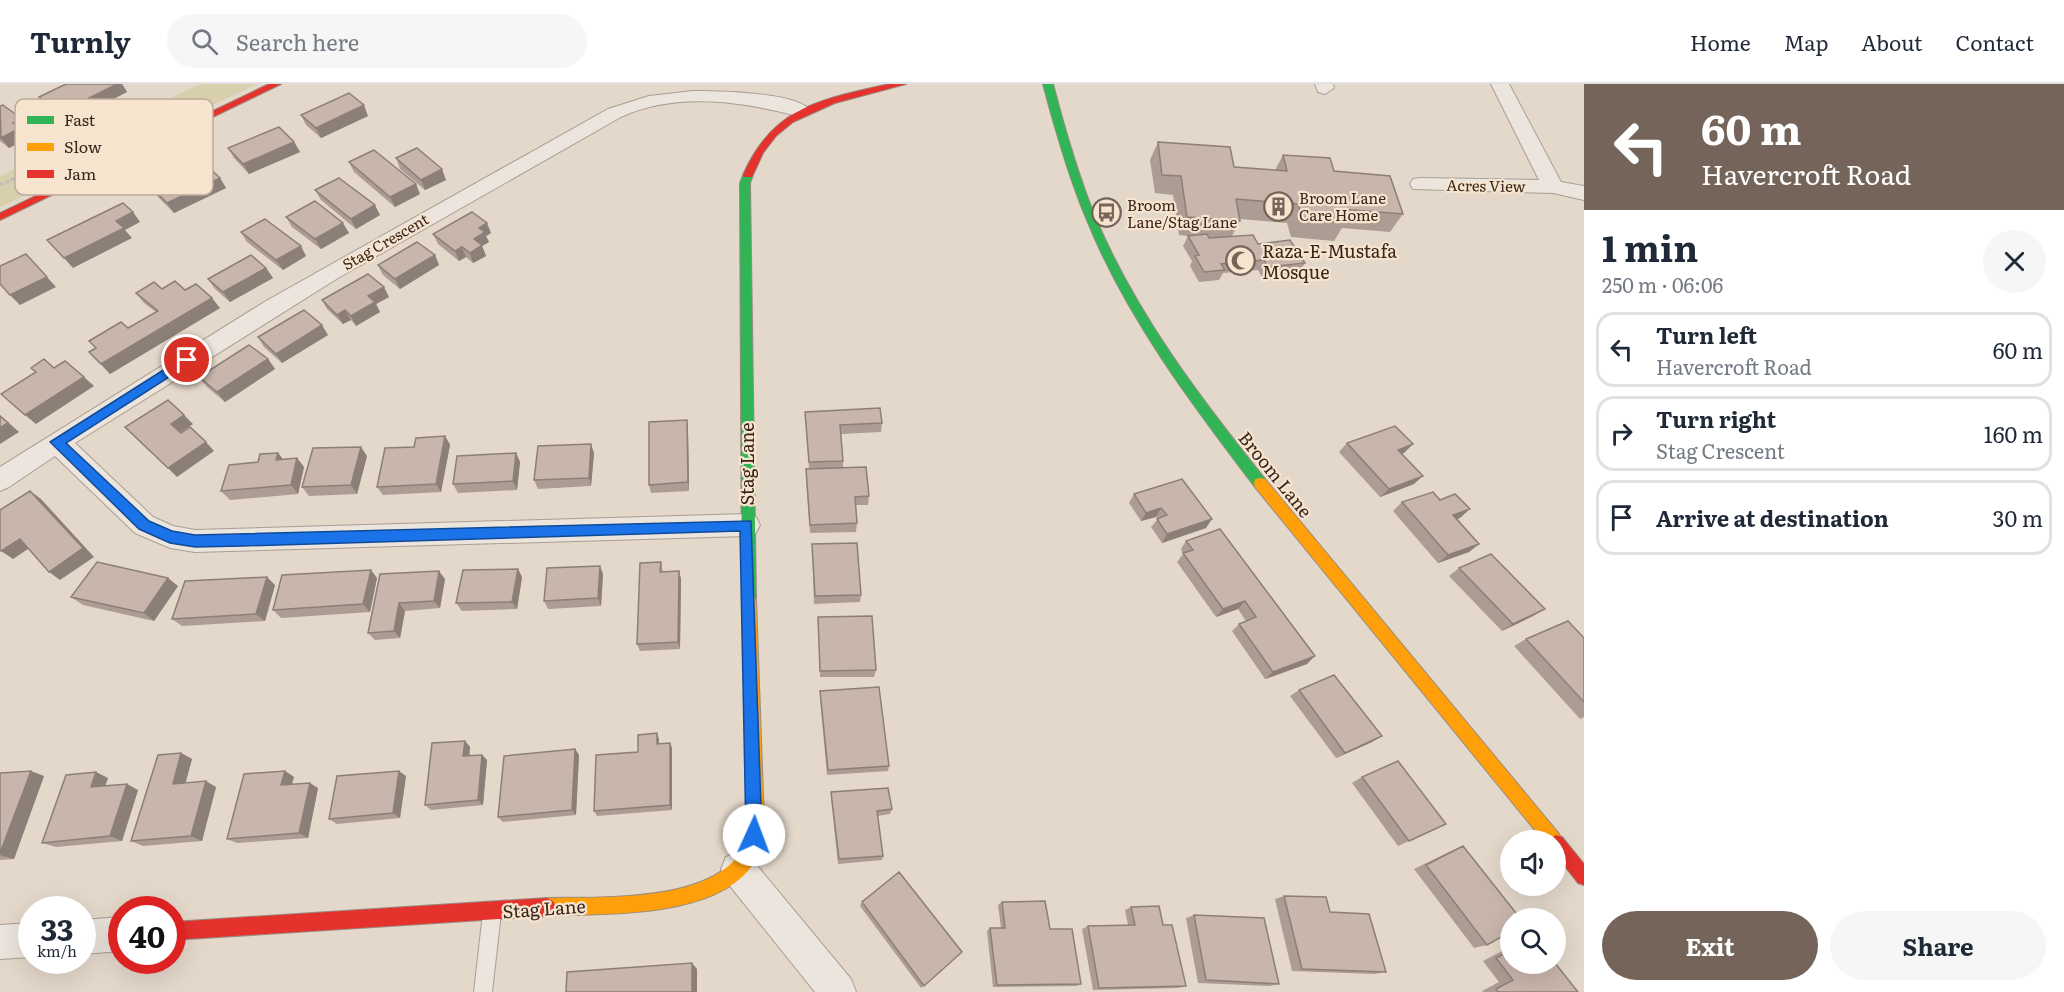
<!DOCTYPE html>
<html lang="en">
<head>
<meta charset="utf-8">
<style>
	body { margin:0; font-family:Literata,serif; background:#f6f6f7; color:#1f2937; height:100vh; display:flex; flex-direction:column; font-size:22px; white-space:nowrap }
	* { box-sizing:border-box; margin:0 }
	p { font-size:20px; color:#747a83 }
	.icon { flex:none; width:33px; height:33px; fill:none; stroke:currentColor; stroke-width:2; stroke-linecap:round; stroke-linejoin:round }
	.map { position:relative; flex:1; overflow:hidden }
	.side { display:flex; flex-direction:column; background:#fff; width:480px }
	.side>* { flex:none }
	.guide { background:#746459; color:#fff; overflow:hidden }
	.controls { position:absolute; left:1500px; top:746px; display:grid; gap:12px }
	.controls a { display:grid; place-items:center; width:66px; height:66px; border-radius:50%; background:#fff; box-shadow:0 6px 24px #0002; font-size:30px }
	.speed { position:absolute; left:18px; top:812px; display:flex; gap:12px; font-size:30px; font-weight:700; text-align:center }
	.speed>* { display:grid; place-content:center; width:78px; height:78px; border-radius:50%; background:#fff; box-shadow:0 6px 24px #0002; line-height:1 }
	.speed small { font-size:15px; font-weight:400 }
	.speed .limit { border:9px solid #d22; background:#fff; color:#111 }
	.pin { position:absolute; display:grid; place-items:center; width:51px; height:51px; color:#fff; margin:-26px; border:3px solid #fff; border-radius:50%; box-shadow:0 2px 6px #0007 }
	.me { position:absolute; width:66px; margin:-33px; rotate:2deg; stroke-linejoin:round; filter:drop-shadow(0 0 4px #0008) }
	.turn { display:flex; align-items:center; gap:21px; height:126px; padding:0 18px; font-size:27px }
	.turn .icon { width:78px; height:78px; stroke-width:2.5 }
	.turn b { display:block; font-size:42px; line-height:51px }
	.round { display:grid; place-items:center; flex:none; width:63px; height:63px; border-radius:32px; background:#f6f6f7 }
	.headline { display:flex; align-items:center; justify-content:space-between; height:102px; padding:0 18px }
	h1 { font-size:36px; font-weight:700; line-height:45px }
	.action { display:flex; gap:12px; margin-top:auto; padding:12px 18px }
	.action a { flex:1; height:69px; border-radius:36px; background:#746459; color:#fff; font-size:24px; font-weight:700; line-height:69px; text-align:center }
	.action a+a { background:#f6f6f7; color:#1f2937 }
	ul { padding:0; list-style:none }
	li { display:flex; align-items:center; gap:18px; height:75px; margin:0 12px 9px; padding:0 6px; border:3px solid #e0e1e3; border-radius:18px }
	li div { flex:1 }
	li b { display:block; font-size:22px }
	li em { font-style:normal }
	header { display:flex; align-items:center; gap:36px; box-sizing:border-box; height:84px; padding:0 30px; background:#fff; border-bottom:2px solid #e0e1e3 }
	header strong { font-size:28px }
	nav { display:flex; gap:33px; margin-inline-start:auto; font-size:21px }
	.search { width:420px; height:54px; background:#f6f6f7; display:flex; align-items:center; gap:15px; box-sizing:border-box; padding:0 21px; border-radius:33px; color:#747a83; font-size:22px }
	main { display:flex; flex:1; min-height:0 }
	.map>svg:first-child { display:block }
</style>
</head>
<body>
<header>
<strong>Turnly</strong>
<div class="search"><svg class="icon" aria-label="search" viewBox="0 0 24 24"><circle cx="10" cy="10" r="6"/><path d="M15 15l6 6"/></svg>Search here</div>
<nav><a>Home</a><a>Map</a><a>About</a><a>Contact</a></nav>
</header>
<main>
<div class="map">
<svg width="1584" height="908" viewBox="0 0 1584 908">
	<rect width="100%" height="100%" fill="#e4d8ca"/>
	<path fill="#d8d0ac" d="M201 0H257L0 123V92Z"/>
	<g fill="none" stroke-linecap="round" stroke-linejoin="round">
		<defs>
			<path id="lane" d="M492 820 498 823 501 829 492 908H474L483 829 486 823Z"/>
			<path id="street" d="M1315 0H1333L1334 4 1325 10 1318 8Z
				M1491 0H1509L1561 98 1584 102V116L1553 109 1413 105 1410 100 1413 95 1420 94 1539 96Z
				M693 7C716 7 798 8 811 27L802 33C744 18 678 7 621 33L338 194 75 359 153 433 173 442 195 446 747 430 756 433 760 441 756 449 747 452 195 468 170 464 135 449 55 372 9 403 0 407V383L266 217 608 25 649 12Z
				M738 768 750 773 851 895 856 908H815L726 797 721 785 726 773Z
				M122 833V867L82 870V836Z
				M32 839V873L0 875V841Z"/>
			<path id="fast" d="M1043 0H1053C1065 46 1078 91 1096 135 1137 231 1200 314 1265 395L1266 399 1265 403H1255C1191 319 1126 233 1086 134 1068 91 1055 45 1043 0Z
				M748 88 753 91 750 99 756 516 754 520 749 522 744 520 742 516 740 99 744 89Z"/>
			<path id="slow" d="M1260 394 1265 395 1559 750 1561 756 1559 762 1556 763V756H1543L1255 403 1254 399 1255 395Z
				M749 510 754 512 756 516 764 739C763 753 761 767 754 779 717 835 606 829 547 832L541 829 538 823 541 817 547 814C601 813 711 819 742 766 747 758 747 748 748 739L742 516 744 512Z"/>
			<path id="jam" d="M269 0H281L0 136V129Z
				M889 0H906L835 19 793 38 776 52 763 69 752 93H744L743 91C774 21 821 16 889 0Z
				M1556 751 1562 753 1584 780V801L1578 799 1556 771V756H1549Z
				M547 814 553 817 556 823 553 829 547 832 172 856V838Z"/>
		</defs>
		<use href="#lane" stroke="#a99e94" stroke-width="2"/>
		<use href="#street" stroke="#a99e94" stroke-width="2"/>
		<use href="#fast" stroke="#988d84" stroke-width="2"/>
		<use href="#slow" stroke="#988d84" stroke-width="2"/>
		<use href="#jam" stroke="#988d84" stroke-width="2"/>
		<path stroke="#c5bbb3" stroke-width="3" stroke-dasharray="4 2" stroke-linecap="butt" d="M0 101 54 76"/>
		<use href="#lane" fill="#ece5dd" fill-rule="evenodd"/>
		<use href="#street" fill="#ece5dd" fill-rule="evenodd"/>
		<use href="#fast" fill="#30b455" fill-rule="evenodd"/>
		<use href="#slow" fill="#ff9f0a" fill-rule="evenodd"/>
		<use href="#jam" fill="#e5322d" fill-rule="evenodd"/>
	</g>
	<path fill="#ac9c93" d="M66 0H122L127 8 53 46 36 35 28 25 42 18 39 13Z
		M0 22 31 45 24 48 29 54 9 64 0 57Z
		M301 31 368 32 321 54 306 41Z
		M294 58 300 68 249 90 234 74 228 64Z
		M1158 58 1234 83 1275 86 1283 71 1334 87 1403 130 1390 148 1342 144 1334 157 1291 153 1287 139 1240 135V137L1232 152 1258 160 1305 179 1299 189 1262 193 1258 186 1223 189 1219 196 1199 198 1190 182 1192 177 1183 162 1188 152 1179 151 1173 111 1155 109 1150 76Z
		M396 74 446 96 425 106 400 85Z
		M349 78 420 110 395 123 354 88Z
		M220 94 226 104 174 129 158 113 151 103Z
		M315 106 380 131 356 145 321 116Z
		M286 133 349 149 321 165 292 143Z
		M241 148 306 172 283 186 247 158Z
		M491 149 486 152 489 158 482 162 486 172 473 179 466 173 459 177 438 160 433 150Z
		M435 171 439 181 400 205 383 191 378 181Z
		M266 184 273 194 230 218 215 205 208 195Z
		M162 205 185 206 220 224 110 290 89 268 156 228 144 219 136 209Z
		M389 213 376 220 380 228 356 242 351 236 343 240 327 225 322 216Z
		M328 251 282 279 264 263 258 253Z
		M268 275 275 285 225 318 207 303 199 293Z
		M805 328 882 339 881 348 841 350 843 377V384L869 412 868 421H855L857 439 856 448 810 449 806 394V385H809Z
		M687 336 688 345 689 407 651 409 649 401Z
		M445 352 450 361 441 408 383 411 377 403Z
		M1347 359 1404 369 1402 370 1414 400 1380 413 1339 368Z
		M278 369 283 375 297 374 304 383 298 410 230 416 221 407 258 378Z
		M516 369 520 378 517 406 458 409 453 400Z
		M594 369 591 402 538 405 534 396Z
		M367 372 357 410 309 412 302 403Z
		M1134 410 1206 444 1162 459 1151 443 1158 435 1156 433 1141 437 1129 419Z
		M1440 416 1460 434 1457 435 1479 460 1469 468 1438 479 1393 427 1402 418Z
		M1186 457 1307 580 1265 595 1232 547 1239 540 1246 537 1238 525 1216 533 1177 478 1183 470 1181 465Z
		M812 460 861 511 860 518 814 520Z
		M661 478 663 488 679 487 681 495 680 565 640 567 637 560Z
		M1459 484 1533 532 1502 547 1449 492Z
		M380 490 445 495 440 524 405 527 400 554 375 556 368 549Z
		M603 490 601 522 548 525 544 517Z
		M522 493 517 525 462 527 456 519Z
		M377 494 370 528 281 534 273 526Z
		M275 501 265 537 182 542 172 535Z
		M178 502 154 537 83 521 71 513Z
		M818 533 876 586 874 593H820Z
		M1584 554V633L1580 635 1514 562 1526 555Z
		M1299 606 1372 658 1336 674 1290 612Z
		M820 607 889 682 888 687 827 691 820 613Z
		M659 655V660L670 659 672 664V726L597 732 594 727 638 668Z
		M465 657 470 663 469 672 482 671 487 676 483 721 431 726 425 721Z
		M575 665 579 671 576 731 503 738 498 733Z
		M181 669 192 675 185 699 216 703 202 757 143 762 131 757Z
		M285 687 294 693 292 700 318 704 308 754 237 759 227 755Z
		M0 689 44 692 14 775 0 776Z
		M406 692 400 734 337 740 329 735Z
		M1362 693 1409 757 1398 762 1352 699Z
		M108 694 105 702 138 706 122 757 56 763 42 759Z
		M831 708 892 725 890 730 878 732 883 772 882 776 838 780 831 714Z
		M1463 762 1487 861 1474 864 1414 785 1451 767Z
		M1284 812 1330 828 1386 888 1374 890 1292 887 1275 815Z
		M862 818 962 868 921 904 860 822Z
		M1002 818 1050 845 1081 900 1076 902 993 903 987 847 990 844H1001L998 821Z
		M1131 823 1163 841 1186 902 1178 904 1093 906 1082 845 1088 842 1128 841 1125 826Z
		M1194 831 1279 900 1269 902 1198 899 1186 834Z
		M1510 863V879L1578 908H1483L1482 907 1499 898 1483 877Z"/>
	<path fill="#8c7f78" d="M117 0H122L127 8 53 46 45 36Z
		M364 21 368 32 321 54 316 44Z
		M22 35 31 45 24 48 29 54 9 64 1 54 13 39Z
		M294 58 300 68 249 90 243 80Z
		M442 85 446 96 425 106 421 96Z
		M220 94 226 104 174 129 167 119Z
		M416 100 420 110 395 123 390 113Z
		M375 121 380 131 356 145 351 135Z
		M133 128 140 138 125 146 132 154 73 184 64 174 116 137Z
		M343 139 349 149 321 165 315 155Z
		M487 139 491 149 486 152 489 158 482 162 486 172 473 179 470 169 474 155 479 144Z
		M301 162 306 172 283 186 276 176Z
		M462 163 466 173 459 177 455 167Z
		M435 171 439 181 400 205 395 195Z
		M266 184 273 194 230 218 223 208Z
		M47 193 56 203 20 221 10 211Z
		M384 203 389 213 376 220 380 228 356 242 351 232 368 212Z
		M212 214 220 224 110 290 101 280Z
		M345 226 351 236 343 240 337 231Z
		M322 241 328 251 282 279 276 270Z
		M268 275 275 285 225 318 217 308Z
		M84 293 94 302 36 340 25 331Z
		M0 331 19 348 0 360Z
		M184 331 193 340 180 349 171 340Z
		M687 336 688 345 689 407 688 398Z
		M445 352 450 361 441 408 436 400Z
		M206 358 214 367 177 393 168 384Z
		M591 360 594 369 591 402 589 394Z
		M1413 360 1404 369 1389 375 1398 366Z
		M361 363 367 372 357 410 351 401Z
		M278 369 285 378 276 376Z
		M516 369 520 378 517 406 513 397Z
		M297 374 304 383 298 410 291 401Z
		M1423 392 1414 400 1380 413 1389 405Z
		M30 407 41 415 94 473 60 496 49 488Z
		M1161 424 1156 433 1141 437 1146 429Z
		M1470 425 1460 434 1444 439 1453 431Z
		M1212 435 1206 444 1162 459 1167 450Z
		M20 455 31 463 13 475 1 467Z
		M1479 460 1469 468 1438 479 1448 471Z
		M600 482 603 490 601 522 598 514Z
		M518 485 522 493 517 525 512 518Z
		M371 486 377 494 370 528 363 520Z
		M439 487 445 495 440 524 434 517Z
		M679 487 681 495 680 565 678 558Z
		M267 493 275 501 265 537 256 530Z
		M168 494 178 502 154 537 144 529Z
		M1245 517 1238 525 1216 533 1223 525Z
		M399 519 405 527 400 554 394 547Z
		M1545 525 1533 532 1502 547 1513 540Z
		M1315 572 1307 580 1265 595 1273 588Z
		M657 649 659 655V666L657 660Z
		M1382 652 1372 658 1336 674 1345 669Z
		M465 657 470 663 469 678 463 672Z
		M670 659 672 664V726L670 721Z
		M575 665 579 671 576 731 572 726Z
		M181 669 192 675 184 705 173 700Z
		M482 671 487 676 483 721 478 716Z
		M31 687 44 692 14 775 0 771V769Z
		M285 687 294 693 290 706 281 701Z
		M399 687 406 692 400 734 393 729Z
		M96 688 108 694 103 709 91 703Z
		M206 697 216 703 202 757 191 752Z
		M310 699 318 704 308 754 299 749Z
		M127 700 138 706 122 757 110 752Z
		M692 879 697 885V908H692Z"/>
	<path fill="#c8b5ab" stroke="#8c7f78" stroke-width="1.5" d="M66 0H117L45 36 28 25 44 17 39 13Z
		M349 9 364 21 316 44 301 31Z
		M3 21 22 35 13 39 20 44 1 54 0 22Z
		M279 43 294 58 243 80 228 64Z
		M1158 58 1230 63 1234 83 1287 87 1283 71 1330 74 1334 87 1390 92 1403 130 1341 125 1345 139 1302 135 1298 120 1236 115 1240 137 1187 133 1181 92 1162 91Z
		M417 64 442 85 421 96 396 74Z
		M374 66 416 100 390 113 349 78Z
		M203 78 220 94 167 119 151 103Z
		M339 94 375 121 351 135 315 106Z
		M315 117 343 139 315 155 286 133Z
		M123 119 133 128 116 137 124 144 64 174 47 156Z
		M472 128 487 139 479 144 485 148 474 155 482 161 470 169 462 163 455 167 433 150Z
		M265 135 301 162 276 176 241 148Z
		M1207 150 1209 154 1253 151 1258 160 1290 156 1305 179 1268 183 1264 176 1221 180 1225 186 1204 188 1195 172 1199 171 1188 152Z
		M417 158 435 171 395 195 378 181Z
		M26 170 47 193 10 211 0 200V182Z
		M251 171 266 184 223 208 208 195Z
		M368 190 384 203 368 212 375 218 351 232 345 226 337 231 322 216Z
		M175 197 185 206 196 200 212 214 101 280 89 268 96 264 89 257 121 238 128 244 158 227 136 209 154 198 162 205Z
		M304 226 322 241 276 270 258 253Z
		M249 261 268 275 217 308 199 293Z
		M44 275 54 284 65 277 84 293 25 331 1 310 36 288 31 284Z
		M168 316 184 331 171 340 181 349 190 343 206 358 168 384 125 343Z
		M880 324 882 339 840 341 843 377 809 378 805 328Z
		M0 332 8 339 0 344Z
		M687 336 688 398 649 401V338Z
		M1395 342 1413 360 1398 366 1423 392 1389 405 1347 359Z
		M445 352 436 400 377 403 385 364 414 363 416 354Z
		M591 360 589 394 534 396 538 362Z
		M361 363 351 401 302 403 313 364Z
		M278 369 276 376 297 374 291 401 221 407 229 381 258 378 260 370Z
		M516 369 513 397 453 400 457 372Z
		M866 383 869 412 855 413 857 439 810 441 806 385Z
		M1182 395 1212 435 1167 450 1157 435 1167 431 1161 424 1146 429 1134 410Z
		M30 407 83 464 49 488 20 455 1 467 0 466V426Z
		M1433 408 1440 416 1455 410 1470 425 1453 431 1479 460 1448 471 1402 418Z
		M1220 445 1315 572 1273 588 1239 540 1256 533 1245 517 1223 525 1183 469 1193 466 1186 457Z
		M857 459 861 511 815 512 812 460Z
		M1491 470 1545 525 1513 540 1459 484Z
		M97 478 168 494 144 529 71 513Z
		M661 478 660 488 679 487 678 558 637 560 640 479Z
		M600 482 598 514 544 517 547 484Z
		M518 485 512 518 456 519 463 486Z
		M371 486 363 520 273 526 282 491Z
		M439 487 434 517 399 519 394 547 368 549 380 490Z
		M267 493 256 530 172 535 185 497Z
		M872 532 876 586 820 587 818 533Z
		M1568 537 1584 554V618L1526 555Z
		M1334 591 1382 652 1345 669 1299 606Z
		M879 603 889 682 828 686 820 607Z
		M657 649V660L670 659V721L594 727 596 671 638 668V651Z
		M465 657 463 672 482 671 478 716 425 721 432 659Z
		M575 665 572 726 498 733 504 672Z
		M181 669 173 700 206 697 191 752 131 757 158 671Z
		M1398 677 1446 740 1409 757 1362 693Z
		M31 687 0 769V689Z
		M285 687 281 701 310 699 299 749 227 755 244 690Z
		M399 687 393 729 329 735 337 692Z
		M96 688 91 703 127 700 110 752 42 759 66 691Z
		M888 704 892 725 877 727 883 772 839 775 831 708Z
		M1463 762 1520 834H1510V848L1487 861 1426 781Z
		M899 788 962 868 924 902 862 818Z
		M1284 812 1326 813 1330 828 1369 830 1386 888 1302 885Z
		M1045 817 1050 845H1072L1081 900 997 901 990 844H1005L1002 818Z
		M1159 822 1163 841H1172L1186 902 1099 904 1088 842 1135 841 1131 823Z
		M1194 831 1264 834 1279 900 1206 896Z
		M1510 867V879H1555L1578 908H1498L1496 905 1513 896 1496 874Z
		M692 879V908H566L567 888Z"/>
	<path fill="#1a73e8" stroke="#114b97" stroke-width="1.5" d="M187 271 193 276 191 279 66 359 149 437 172 447 195 451 751 437 762 751 760 756 754 759 748 756 746 751 740 447 242 462 195 463 170 459 139 445 50 358Z"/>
	<defs>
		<symbol id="building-ring" viewBox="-11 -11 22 22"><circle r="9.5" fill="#f6e4cf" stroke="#746459" stroke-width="1.5"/><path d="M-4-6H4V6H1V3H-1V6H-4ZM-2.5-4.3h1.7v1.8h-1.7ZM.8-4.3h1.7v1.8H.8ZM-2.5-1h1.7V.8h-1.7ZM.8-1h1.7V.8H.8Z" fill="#746459"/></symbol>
		<symbol id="bus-ring" viewBox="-11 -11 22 22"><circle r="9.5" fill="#f6e4cf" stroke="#746459" stroke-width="1.5"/><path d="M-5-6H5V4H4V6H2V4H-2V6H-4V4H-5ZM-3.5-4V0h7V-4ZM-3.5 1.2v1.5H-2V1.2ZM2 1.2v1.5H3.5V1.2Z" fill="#746459"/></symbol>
		<symbol id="mosque-ring" viewBox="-11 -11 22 22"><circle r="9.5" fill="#f6e4cf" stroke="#746459" stroke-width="1.5"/><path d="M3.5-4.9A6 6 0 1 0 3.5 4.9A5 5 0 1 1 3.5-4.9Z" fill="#746459"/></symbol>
	</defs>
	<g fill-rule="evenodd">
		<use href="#building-ring" x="1262" y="106" width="33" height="33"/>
		<use href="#bus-ring" x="1090" y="112" width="33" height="33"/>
		<use href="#mosque-ring" x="1224" y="160" width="33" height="33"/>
	</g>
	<g text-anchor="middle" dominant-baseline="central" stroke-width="4.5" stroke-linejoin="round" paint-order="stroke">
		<g font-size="15" fill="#38251c" stroke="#f6e4cf">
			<text transform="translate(1486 101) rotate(1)">Acres View</text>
			<text transform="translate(385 157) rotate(-30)">Stag Crescent</text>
		</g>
		<g font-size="15" fill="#38251c" stroke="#f6e4cf" text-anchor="start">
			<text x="1299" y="113">Broom Lane<tspan x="1299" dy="17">Care Home</tspan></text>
			<text x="1127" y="120">Broom<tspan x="1127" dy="17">Lane/Stag Lane</tspan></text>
		</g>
		<g font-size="18" fill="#38251c" stroke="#f6e4cf" text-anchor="start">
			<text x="1262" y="166">Raza-E-Mustafa<tspan x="1262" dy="21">Mosque</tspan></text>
		</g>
		<g font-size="18" fill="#38251c" stroke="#f6e4cf">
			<text transform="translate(746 380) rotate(-90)">Stag Lane</text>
			<text transform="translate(1276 390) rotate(51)">Broom Lane</text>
			<text transform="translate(544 824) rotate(-4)">Stag Lane</text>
		</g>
	</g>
	<rect x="15" y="15" width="198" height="96" rx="9" fill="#f6e4cf" stroke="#bdab99" stroke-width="1.5"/>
	<rect x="27" y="32" width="27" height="8" fill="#30b455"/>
	<rect x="27" y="59" width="27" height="8" fill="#ff9f0a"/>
	<rect x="27" y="86" width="27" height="8" fill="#e5322d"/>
	<g font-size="16" fill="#38251c">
		<text x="64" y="42">Fast</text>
		<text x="64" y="69">Slow</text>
		<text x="64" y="96">Jam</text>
	</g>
</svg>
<div class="controls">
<a><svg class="icon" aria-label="sound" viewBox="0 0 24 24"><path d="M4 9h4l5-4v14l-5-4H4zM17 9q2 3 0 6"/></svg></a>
<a><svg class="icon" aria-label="search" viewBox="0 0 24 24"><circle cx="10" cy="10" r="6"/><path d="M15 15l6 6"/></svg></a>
</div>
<div class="speed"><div>33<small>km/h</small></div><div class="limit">40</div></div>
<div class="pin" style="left:187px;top:276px;background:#d93025"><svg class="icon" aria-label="arrive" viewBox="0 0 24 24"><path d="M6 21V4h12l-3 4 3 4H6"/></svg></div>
<svg class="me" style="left:754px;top:751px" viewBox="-20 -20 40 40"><circle r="19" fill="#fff"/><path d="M0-13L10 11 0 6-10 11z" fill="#1a73e8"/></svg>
</div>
<section class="side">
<div class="guide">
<div class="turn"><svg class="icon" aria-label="left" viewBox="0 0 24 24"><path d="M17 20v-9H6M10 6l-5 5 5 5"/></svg><div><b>60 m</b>Havercroft Road</div></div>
</div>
<div class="headline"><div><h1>1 min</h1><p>250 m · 06:06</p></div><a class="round"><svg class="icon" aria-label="close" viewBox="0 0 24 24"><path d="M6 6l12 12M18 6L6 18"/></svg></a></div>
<ul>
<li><svg class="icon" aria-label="left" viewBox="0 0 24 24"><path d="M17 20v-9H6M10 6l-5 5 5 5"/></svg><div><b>Turn left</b><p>Havercroft Road</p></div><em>60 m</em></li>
<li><svg class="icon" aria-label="right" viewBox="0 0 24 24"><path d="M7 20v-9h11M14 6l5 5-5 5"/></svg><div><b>Turn right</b><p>Stag Crescent</p></div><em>160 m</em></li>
<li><svg class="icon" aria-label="arrive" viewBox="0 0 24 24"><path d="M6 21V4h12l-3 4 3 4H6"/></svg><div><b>Arrive at destination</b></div><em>30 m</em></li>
</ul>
<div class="action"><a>Exit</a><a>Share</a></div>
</section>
</main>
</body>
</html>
